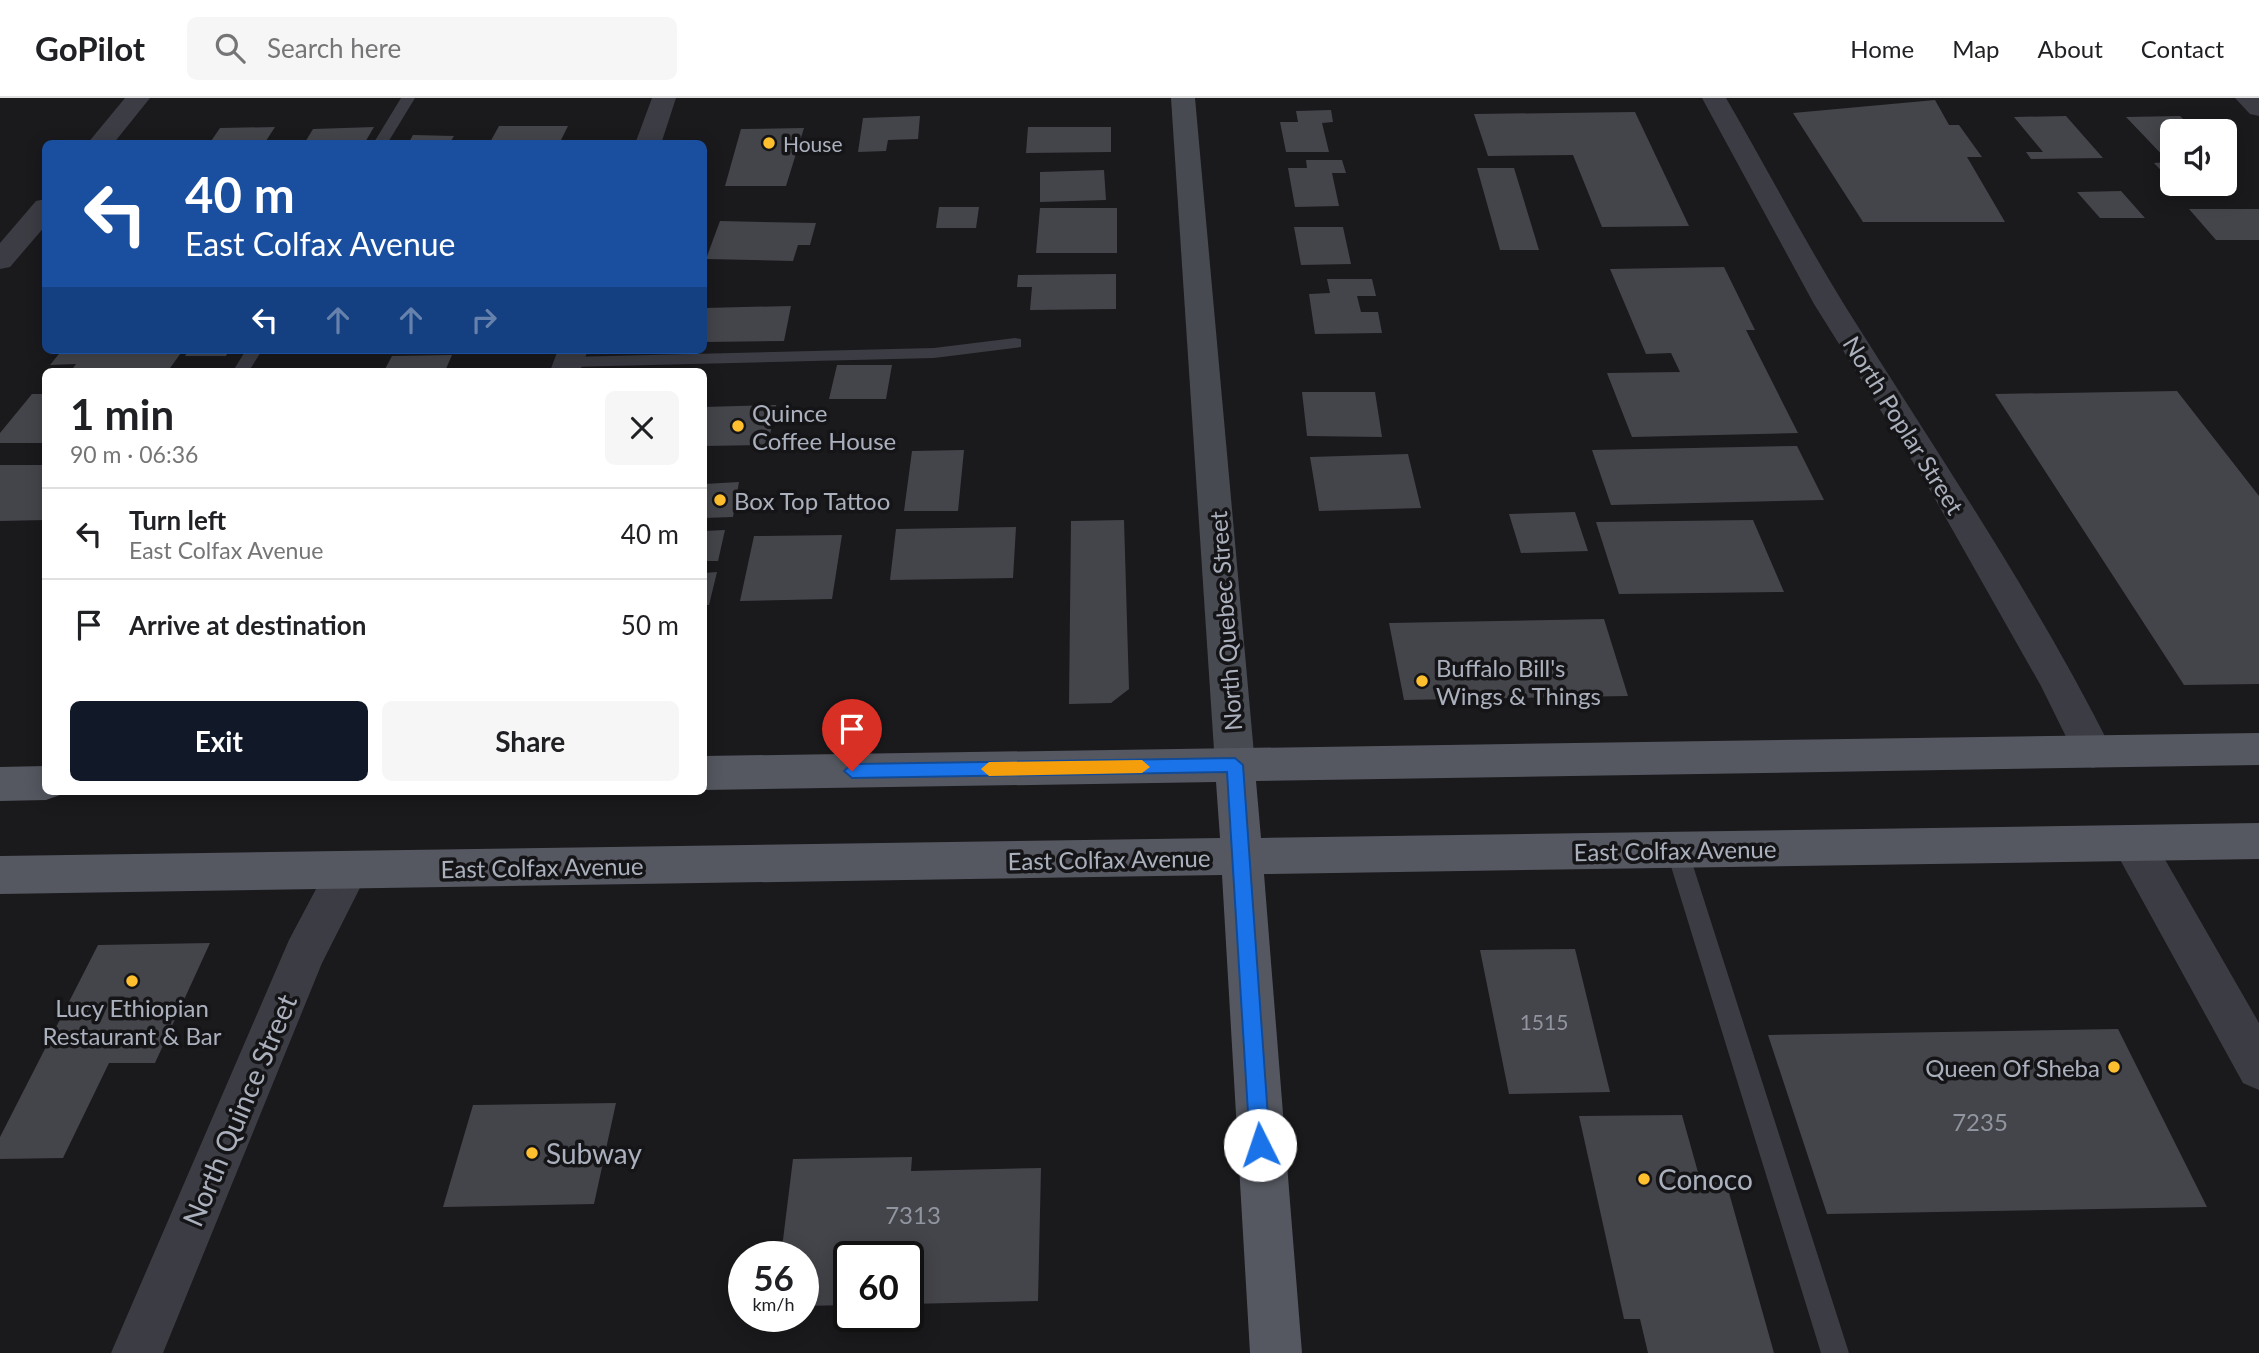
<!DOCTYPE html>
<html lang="en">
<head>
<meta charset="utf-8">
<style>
	body { margin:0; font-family:Lato,sans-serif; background:#f6f6f6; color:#202124; height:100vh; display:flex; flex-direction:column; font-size:26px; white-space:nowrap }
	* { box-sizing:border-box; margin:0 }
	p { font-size:23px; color:#757577 }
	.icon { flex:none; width:38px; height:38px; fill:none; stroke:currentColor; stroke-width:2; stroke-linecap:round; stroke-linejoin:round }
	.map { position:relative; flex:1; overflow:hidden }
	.details { position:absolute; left:42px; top:270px; width:665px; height:427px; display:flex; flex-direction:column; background:#fff; border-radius:10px; box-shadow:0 4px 18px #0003 }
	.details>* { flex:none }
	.guide { position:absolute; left:42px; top:42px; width:665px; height:214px; border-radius:10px; box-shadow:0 4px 18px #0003; background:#1a4fa0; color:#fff; overflow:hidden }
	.controls { position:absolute; left:2160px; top:21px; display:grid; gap:14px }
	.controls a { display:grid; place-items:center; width:77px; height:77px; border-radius:10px; background:#fff; box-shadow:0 4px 18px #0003; font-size:35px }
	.speed { position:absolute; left:728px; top:1143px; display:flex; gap:14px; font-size:35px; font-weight:700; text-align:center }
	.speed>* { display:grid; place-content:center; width:91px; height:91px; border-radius:50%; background:#fff; box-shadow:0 4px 18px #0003; line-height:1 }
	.speed small { font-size:18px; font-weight:400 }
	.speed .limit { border:4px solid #111; border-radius:10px; background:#fff; color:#111 }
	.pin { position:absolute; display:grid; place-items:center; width:60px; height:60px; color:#fff; margin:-72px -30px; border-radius:50% 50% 50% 0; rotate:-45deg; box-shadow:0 0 7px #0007 }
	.pin .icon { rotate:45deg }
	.me { position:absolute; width:77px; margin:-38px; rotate:356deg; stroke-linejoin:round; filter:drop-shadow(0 0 5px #0008) }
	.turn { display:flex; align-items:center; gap:24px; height:147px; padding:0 28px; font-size:32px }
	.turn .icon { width:91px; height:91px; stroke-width:2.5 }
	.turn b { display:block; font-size:49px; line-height:60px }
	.lanes { display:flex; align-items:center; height:66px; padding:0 28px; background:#0003; justify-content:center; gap:35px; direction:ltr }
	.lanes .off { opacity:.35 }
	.round { display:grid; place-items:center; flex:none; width:74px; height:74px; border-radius:10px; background:#f6f6f6 }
	.headline { display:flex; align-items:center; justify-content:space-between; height:119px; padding:0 28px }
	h1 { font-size:42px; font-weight:700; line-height:52px }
	.action { display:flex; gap:14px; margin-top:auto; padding:14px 28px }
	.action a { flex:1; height:80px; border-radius:10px; background:#111827; color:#fff; font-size:28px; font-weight:700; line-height:80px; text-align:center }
	.action a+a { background:#f6f6f6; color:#202124 }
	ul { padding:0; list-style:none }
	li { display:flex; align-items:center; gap:21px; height:91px; padding:0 28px; border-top:2px solid #e0e0e0 }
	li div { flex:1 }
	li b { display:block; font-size:26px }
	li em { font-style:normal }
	header { display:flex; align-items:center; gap:42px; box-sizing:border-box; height:98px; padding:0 35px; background:#fff; border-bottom:2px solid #e0e0e0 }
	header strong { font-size:33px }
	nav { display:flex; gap:38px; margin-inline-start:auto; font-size:24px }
	.search { width:490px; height:63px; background:#f6f6f6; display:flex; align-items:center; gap:18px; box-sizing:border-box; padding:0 24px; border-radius:10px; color:#757577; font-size:26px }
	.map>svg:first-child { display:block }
</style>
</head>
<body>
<header>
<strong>GoPilot</strong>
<div class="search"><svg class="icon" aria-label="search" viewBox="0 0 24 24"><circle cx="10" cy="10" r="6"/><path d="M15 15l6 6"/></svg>Search here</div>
<nav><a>Home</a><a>Map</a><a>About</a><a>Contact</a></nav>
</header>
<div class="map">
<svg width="2259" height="1255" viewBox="0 0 2259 1255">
	<rect width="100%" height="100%" fill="#1a1a1d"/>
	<path fill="#44454a" d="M1935 2 1949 27H1959L1982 59H1967L2005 124H1863L1793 15Z
		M1331 12 1333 24 1322 25 1329 54H1286L1280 24H1298L1296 13Z
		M1635 14 1689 128 1602 129 1573 57 1488 58 1474 16Z
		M920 18 918 41 888 42 886 53 858 54 863 20Z
		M2066 18 2103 60 2031 61 2026 54H2043L2014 19Z
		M2180 18 2196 33H2172V84L2154 65 2169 64 2126 19Z
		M499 28H568L559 46H489Z
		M275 29 264 46H209L220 30Z
		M374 29 364 46H304L313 31Z
		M1028 29H1111V54L1026 55Z
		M804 30 786 88H725L741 31Z
		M413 37 454 38 449 46H408Z
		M1306 62H1342L1346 75H1332L1339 108 1295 109 1288 70H1307Z
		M1477 70H1514L1539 152H1500Z
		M1104 72 1106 102 1040 104V74Z
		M2121 93 2145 120H2100L2077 94Z
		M939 109H979L976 130H936Z
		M1040 110H1117V155H1036Z
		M2189 111H2259V142H2216Z
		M720 123 816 125 810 147H798L793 163 706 161Z
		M1294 129H1343L1351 166 1301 167Z
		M1724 169 1755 232H1746L1798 335 1632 339 1607 275 1680 274 1671 255 1646 256 1610 171Z
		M1116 176V211L1030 212 1032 189H1017L1018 177Z
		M1327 181H1372L1376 198H1357L1361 214H1378L1382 235 1315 236 1309 196 1330 195Z
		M791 208 784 243 704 244V210Z
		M62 252H183L168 273H71L76 266 50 267Z
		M189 252H229L226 258H185Z
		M452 257 445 273H384L392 258Z
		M837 267H892L886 301H829Z
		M2177 293 2259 398V586L2184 587 1995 296Z
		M1302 294H1375L1382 339 1307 338Z
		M32 296H46V345H0V335Z
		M776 307 768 347 704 348V309Z
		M1797 348 1824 402 1611 407 1592 352Z
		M964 352 958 413H904L912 353Z
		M1408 356 1421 410 1319 413 1310 359Z
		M0 367H46V422L0 423Z
		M739 384 733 419 704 420V386Z
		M1575 414 1588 453 1521 455 1509 416Z
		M1124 422 1129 591 1111 605 1069 606 1071 423Z
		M1753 422 1784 494 1619 496 1596 424Z
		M1016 429 1013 480 890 482 896 431Z
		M725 432 718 463H704V433Z
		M842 437 832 501 740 503 754 438Z
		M717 474 709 507H704V475Z
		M1604 521 1628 598 1404 602 1389 525Z
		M210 845 155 965H109L63 1060 0 1061V1039L98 847Z
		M1575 851 1610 994 1509 996 1480 852Z
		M2118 931 2207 1109 1827 1116 1768 937Z
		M616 1005 594 1106 443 1109 473 1007Z
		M1682 1017 1701 1085 1726 1084 1774 1255H1648L1640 1221H1624L1579 1018Z
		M912 1059 911 1073 1041 1070 1038 1203 908 1206V1158H849V1207L803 1208V1158H781L793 1061Z"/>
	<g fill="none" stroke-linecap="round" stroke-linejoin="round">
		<path fill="#3c3d44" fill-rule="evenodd" d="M401 0H415L387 46H373Z
			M1015 240 1021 241V249L934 260 568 269 560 264 568 259 934 250Z
			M246 252H262L249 273H233Z
			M1677 742 1685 745 1688 752 1849 1255H1821L1666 752 1669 745Z"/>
		<path fill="#3c3d44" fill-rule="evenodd" d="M125 0H150L113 46H87Z
			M652 0H676L661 46H635Z
			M1702 0H1726C1766 69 1803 140 1845 208 1937 355 2035 498 2113 654L2107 665 2093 670 2079 665 2041 588 1926 385 1814 206Z
			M2235 0H2259V18L2250 16Z
			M46 101V127L10 169 0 171V145L36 103Z
			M558 252H588L580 273H550Z
			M2133 727 2148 732 2259 925V992L2243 985 2118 758 2112 745 2118 732Z
			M348 754 363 759 369 772 322 865 163 1255H111L289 842 333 759Z"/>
		<path fill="#484a52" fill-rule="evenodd" d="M1171 0H1195L1255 667 1249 679 1235 683 1221 679 1215 667Z"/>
		<path fill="#565861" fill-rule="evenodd" d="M2259 635V667L1256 683 1261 740 2259 725V761L1264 776 1302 1255H1250L1222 777 0 796V758L1220 740 1216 684 704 692V658Z
			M46 668V693H62L60 697 46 702 0 703V669Z"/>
	</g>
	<path fill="#1a73e8" stroke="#114b97" stroke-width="2" d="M1235 660 1243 667 1270 1047 1267 1054 1260 1057 1253 1054 1250 1047 1227 674 852 680 844 673 852 666Z"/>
	<path fill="#f59e0b" d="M1142 662 1150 669 1142 675 989 678 981 671 989 664Z"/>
	<g fill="#ffbf2f" stroke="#151518" stroke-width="2.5">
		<circle cx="769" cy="45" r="7"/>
		<circle cx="738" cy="328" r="7"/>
		<circle cx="720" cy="402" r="7"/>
		<circle cx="1422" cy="583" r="7"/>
		<circle cx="132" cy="883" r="7"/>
		<circle cx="2114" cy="969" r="7"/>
		<circle cx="532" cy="1055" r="7"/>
		<circle cx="1644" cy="1081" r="7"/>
	</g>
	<g text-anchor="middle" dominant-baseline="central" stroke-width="7" stroke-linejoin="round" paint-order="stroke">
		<g font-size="21" fill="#abb0bd" stroke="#151518" text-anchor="start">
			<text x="783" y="45">House</text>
		</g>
		<g font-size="21" fill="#9195a0">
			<text x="1544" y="923">1515</text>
		</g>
		<g font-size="24" fill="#abb0bd" stroke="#151518" text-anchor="start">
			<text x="752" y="314">Quince<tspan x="752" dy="28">Coffee House</tspan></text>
			<text x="734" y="402">Box Top Tattoo</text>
			<text x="1436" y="569">Buffalo Bill's<tspan x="1436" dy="28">Wings &amp; Things</tspan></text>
			<text x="132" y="909" text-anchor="middle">Lucy Ethiopian<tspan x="132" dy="28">Restaurant &amp; Bar</tspan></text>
			<text x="2100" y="969" text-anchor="end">Queen Of Sheba</text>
		</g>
		<g font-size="24" fill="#abb0bd" stroke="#151518">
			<text transform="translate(1904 327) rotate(58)">North Poplar Street</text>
			<text transform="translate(1225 523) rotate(-94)">North Quebec Street</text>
			<text transform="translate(1675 752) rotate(-1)">East Colfax Avenue</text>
			<text transform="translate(1109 761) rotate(-1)">East Colfax Avenue</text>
			<text transform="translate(542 769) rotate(-1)">East Colfax Avenue</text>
		</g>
		<g font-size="24" fill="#9195a0">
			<text x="1980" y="1023">7235</text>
			<text x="913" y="1116">7313</text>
		</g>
		<g font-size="28" fill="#abb0bd" stroke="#151518">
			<text transform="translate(239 1012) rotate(-67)">North Quince Street</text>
		</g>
		<g font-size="28" fill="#abb0bd" stroke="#151518" text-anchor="start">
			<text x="546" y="1055">Subway</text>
			<text x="1658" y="1081">Conoco</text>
		</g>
	</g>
</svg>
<div class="controls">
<a><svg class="icon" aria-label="sound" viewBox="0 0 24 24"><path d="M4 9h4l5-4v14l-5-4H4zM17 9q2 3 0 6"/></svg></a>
</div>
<div class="speed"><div>56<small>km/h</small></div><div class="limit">60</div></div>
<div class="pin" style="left:852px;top:673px;background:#d93025"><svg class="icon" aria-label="arrive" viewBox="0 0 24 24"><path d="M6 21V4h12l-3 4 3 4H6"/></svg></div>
<svg class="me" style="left:1260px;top:1047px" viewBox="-20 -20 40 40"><circle r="19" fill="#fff"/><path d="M0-13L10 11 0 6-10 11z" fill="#1a73e8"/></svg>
<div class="guide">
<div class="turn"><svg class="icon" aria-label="left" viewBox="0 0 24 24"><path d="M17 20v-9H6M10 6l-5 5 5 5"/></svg><div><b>40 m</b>East Colfax Avenue</div></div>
<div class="lanes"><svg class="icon" aria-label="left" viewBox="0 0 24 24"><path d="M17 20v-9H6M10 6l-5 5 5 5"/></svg><svg class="icon off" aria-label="ahead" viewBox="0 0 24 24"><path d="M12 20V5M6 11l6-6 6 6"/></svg><svg class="icon off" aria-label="ahead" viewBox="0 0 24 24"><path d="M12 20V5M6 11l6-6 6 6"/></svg><svg class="icon off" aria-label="right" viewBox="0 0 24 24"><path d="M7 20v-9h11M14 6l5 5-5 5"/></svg></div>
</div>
<section class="details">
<div class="headline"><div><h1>1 min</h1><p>90 m · 06:36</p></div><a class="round"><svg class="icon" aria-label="close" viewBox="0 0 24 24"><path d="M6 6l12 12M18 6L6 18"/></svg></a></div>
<ul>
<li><svg class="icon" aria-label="left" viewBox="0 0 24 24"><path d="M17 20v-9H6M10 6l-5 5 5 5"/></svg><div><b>Turn left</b><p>East Colfax Avenue</p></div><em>40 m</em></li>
<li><svg class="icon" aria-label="arrive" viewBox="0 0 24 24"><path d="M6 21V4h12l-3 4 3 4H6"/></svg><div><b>Arrive at destination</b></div><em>50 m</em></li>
</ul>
<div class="action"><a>Exit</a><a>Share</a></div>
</section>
</div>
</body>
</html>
